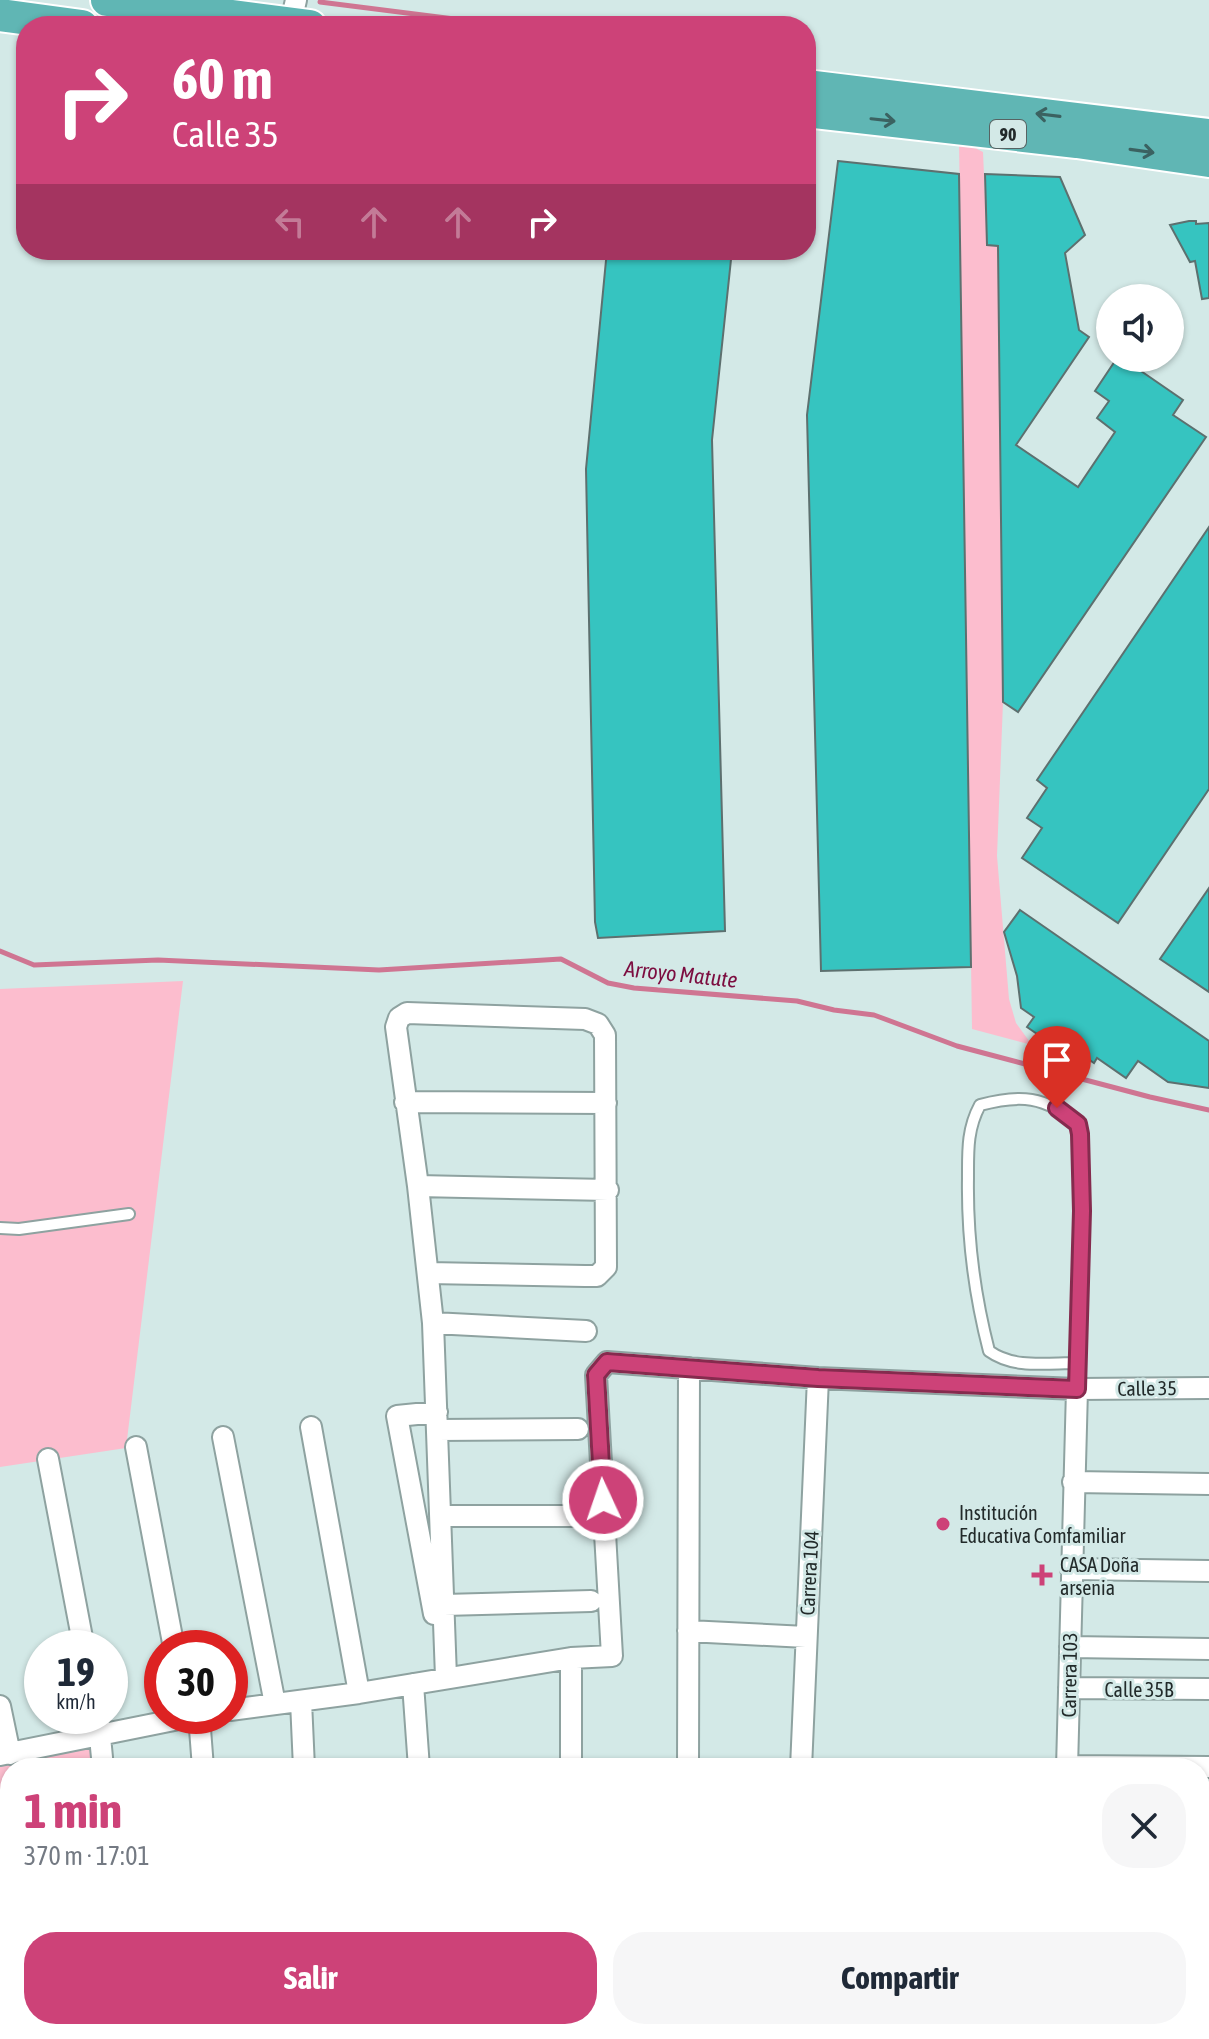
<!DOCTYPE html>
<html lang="es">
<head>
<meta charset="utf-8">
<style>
	body { margin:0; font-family:"Asap Condensed",sans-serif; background:#f6f6f7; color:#1f2937; height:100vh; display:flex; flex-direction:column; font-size:30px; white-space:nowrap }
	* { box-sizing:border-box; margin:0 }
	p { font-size:26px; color:#747a83 }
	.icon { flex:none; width:44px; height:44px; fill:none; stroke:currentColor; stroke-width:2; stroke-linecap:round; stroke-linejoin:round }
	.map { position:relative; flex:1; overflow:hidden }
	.side { position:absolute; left:0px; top:1758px; width:1210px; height:282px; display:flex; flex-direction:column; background:#fff; border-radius:32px 32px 0 0; box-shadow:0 2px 6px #0004 }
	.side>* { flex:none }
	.banner { position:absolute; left:16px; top:16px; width:800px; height:244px; border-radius:32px; box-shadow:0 2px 6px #0004; background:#cd4278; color:#fff; overflow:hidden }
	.controls { position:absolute; left:1096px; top:284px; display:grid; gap:16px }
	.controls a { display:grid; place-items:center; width:88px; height:88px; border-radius:50%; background:#fff; box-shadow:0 2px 6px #0004; font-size:40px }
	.speed { position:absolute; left:24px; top:1630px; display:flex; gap:16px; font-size:40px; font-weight:700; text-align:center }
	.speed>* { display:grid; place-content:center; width:104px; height:104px; border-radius:50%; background:#fff; box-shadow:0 2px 6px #0004; line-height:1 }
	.speed small { font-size:20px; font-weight:400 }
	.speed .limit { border:12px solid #d22; background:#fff; color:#111 }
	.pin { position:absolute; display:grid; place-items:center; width:68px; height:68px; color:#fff; margin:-82px -34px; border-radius:50% 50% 50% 0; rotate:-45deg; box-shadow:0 0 8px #0007 }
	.pin .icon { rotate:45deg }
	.me { position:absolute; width:88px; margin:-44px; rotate:357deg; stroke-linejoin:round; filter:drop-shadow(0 0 6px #0008) }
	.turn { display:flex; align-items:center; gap:28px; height:168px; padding:0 24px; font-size:36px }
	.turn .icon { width:104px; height:104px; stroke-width:2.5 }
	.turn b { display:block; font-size:56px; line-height:68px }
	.lanes { display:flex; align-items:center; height:76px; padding:0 24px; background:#0003; justify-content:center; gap:40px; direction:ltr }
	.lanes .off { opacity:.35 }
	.round { display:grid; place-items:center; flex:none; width:84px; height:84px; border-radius:32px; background:#f6f6f7 }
	.headline { display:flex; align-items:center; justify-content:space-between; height:136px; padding:0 24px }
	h1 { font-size:48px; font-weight:700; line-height:60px; color:#cd4278 }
	.cta { display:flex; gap:16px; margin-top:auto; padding:16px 24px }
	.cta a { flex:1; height:92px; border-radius:32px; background:#cd4278; color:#fff; font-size:32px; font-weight:700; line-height:92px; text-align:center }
	.cta a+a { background:#f6f6f7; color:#1f2937 }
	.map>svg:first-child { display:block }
</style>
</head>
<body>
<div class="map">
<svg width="1209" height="2039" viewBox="0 0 1209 2039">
	<rect width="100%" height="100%" fill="#d3e9e7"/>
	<path fill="#fcbdce" d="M959 141 974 143 977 149 983 152 987 244 998 246 1003 702 997 856 1009 999 1016 1023 1032 1045 972 1029Z
		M183 981 126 1448 0 1467V989Z
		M93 1748 95 1768H10V1872H0V1765Z"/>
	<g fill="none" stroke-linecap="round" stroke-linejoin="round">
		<path stroke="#cf7592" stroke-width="5" d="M320 2 510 26
			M0 951 34 965 158 960 379 970 561 959 608 983 634 988 797 1001 834 1010 874 1015 957 1046 1150 1097 1209 1110"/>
	</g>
	<path fill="#36c4c0" stroke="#5d706f" stroke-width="2" d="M838 161 959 174 971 967 821 971 807 415Z
		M985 174 1060 177 1085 235 1065 253 1079 330 1089 337 1016 445 1078 487 1115 432 1097 418 1109 401 1095 391 1117 358H1122L1183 400 1173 415 1206 437 1018 712 1003 702 998 246 987 245Z
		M1189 221H1196V224L1209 223V298L1202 299 1195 261 1190 262 1170 225Z
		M607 250H732L712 440 725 931 598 938 595 922 586 469Z
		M1209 527V789L1118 923 1022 858 1042 828 1027 818 1047 788 1037 780Z
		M1209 888V992L1160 959Z
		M1020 910 1209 1041V1088L1168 1082 1138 1061 1126 1078 1097 1058 1094 1063 1064 1042 1059 1049 1027 1027 1034 1017 1021 1008 1017 976 1004 932Z"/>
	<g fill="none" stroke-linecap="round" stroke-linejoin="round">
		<defs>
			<path id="service" d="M0 1228 19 1229 129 1214
				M1077 1389 1082 1211 1078 1124C1045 1096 1020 1094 980 1105 967 1129 968 1151 968 1178 967 1238 974 1293 989 1351 1014 1369 1047 1363 1077 1363"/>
			<path id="minor" d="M290 26 296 0
				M405 1102 606 1103
				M418 1186 608 1190
				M428 1273 585 1276H597L606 1267 605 1035 598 1024 585 1019 407 1013 399 1018 396 1027 418 1186 433 1323 446 1677
				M433 1323 586 1331
				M311 1427 359 1693
				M437 1430 578 1429
				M223 1437 275 1704
				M136 1447 174 1648
				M48 1459 84 1648
				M1073 1482 1209 1484
				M441 1516H590
				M1071 1569 1209 1571
				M444 1605 591 1601
				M434 1614 397 1416 437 1412
				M688 1631 806 1637
				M1070 1647 1209 1649
				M413 1684 419 1768
				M1069 1688 1209 1689
				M301 1701 304 1768
				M0 1706 10 1754
				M230 1710 359 1693 571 1658 612 1656 596 1375 607 1362 818 1378 1077 1389 1209 1388
				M98 1716 103 1768
				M199 1716 203 1768
				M0 1755 194 1716
				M1067 1766 1209 1767
				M571 1768V1658
				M688 1768 689 1368
				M801 1768 818 1378
				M1067 1768 1077 1389
				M1200 1853H1209
				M7 1882 10 1923
				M1200 1930 1209 1931
				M17 2030 18 2039
				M120 2030 121 2039
				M222 2030 223 2039
				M318 2030 319 2039
				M436 2030 437 2039
				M573 2030V2039
				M656 2030 657 2039
				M794 2039 795 2030
				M1060 2039V2030"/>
			<path id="trunk" d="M107 0 310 26
				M0 15 82 26
				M806 86 1209 135
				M806 111 1077 142 1209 161"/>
		</defs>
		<use href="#service" stroke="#8ea2a0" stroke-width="14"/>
		<use href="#minor" stroke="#8ea2a0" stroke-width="24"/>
		<use href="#trunk" stroke="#fff" stroke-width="36"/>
		<use href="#service" stroke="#fff" stroke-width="10"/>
		<use href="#minor" stroke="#fff" stroke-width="20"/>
		<use href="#trunk" stroke="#60b6b4" stroke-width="32"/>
	</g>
	<defs><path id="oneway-shaft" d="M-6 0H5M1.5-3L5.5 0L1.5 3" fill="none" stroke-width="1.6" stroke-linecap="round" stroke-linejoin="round" transform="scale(2)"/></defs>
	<g stroke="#3b6261">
		<use href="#oneway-shaft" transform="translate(1048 115) rotate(-173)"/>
		<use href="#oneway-shaft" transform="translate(883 120) rotate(6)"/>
		<use href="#oneway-shaft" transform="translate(1142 151) rotate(8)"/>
	</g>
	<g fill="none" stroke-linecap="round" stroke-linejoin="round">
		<defs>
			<path id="route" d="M603 1500 596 1375 607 1362 818 1378 1077 1389 1082 1211 1080 1134 1078 1124 1057 1108"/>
		</defs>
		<use href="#route" stroke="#852b4e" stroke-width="20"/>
		<use href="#route" stroke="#cd4278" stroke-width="14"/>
	</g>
	<g fill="#cd4278" stroke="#d3e9e7" stroke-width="3">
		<circle cx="943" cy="1524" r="8"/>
		<path d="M1038 1563h8v8h8v8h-8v8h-8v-8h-8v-8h8z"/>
	</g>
	<g text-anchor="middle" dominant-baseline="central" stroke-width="6" stroke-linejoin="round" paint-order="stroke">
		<rect fill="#d3e9e7" stroke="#576363" stroke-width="2" x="990" y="120" width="36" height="28" rx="6"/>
		<g font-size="18" font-weight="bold" fill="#222a2a">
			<text x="1008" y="134">90</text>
		</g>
		<g font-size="20" fill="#222a2a" stroke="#d3e9e7">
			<text transform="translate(1147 1388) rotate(-1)">Calle 35</text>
			<text transform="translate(809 1573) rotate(-87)">Carrera 104</text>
			<text transform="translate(1069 1675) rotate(-89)">Carrera 103</text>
			<text x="1139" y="1689">Calle 35B</text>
		</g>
		<g font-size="20" fill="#222a2a" stroke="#d3e9e7" text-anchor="start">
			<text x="959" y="1512">Institución<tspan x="959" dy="23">Educativa Comfamiliar</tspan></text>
			<text x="1060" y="1564">CASA Doña<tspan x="1060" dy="23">arsenia</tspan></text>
		</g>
		<g font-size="22" font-style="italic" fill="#7c0d40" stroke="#d3e9e7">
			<text transform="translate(681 974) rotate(6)">Arroyo Matute</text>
		</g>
	</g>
</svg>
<div class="controls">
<a><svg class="icon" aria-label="sound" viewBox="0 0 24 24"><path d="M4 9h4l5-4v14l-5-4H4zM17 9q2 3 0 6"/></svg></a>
</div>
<div class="speed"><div>19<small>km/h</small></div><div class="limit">30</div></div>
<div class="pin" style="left:1057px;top:1108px;background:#d93025"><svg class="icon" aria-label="arrive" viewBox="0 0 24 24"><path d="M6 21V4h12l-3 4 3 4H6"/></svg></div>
<svg class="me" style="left:603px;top:1500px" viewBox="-20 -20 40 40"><circle r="17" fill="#cd4278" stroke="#fff" stroke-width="3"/><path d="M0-11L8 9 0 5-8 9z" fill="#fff"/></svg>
<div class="banner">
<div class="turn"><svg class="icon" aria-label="right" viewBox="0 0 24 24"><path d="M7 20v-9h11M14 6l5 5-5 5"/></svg><div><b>60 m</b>Calle 35</div></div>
<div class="lanes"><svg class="icon off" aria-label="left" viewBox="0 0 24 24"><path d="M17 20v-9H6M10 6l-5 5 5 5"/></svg><svg class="icon off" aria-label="ahead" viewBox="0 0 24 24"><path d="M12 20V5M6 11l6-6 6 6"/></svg><svg class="icon off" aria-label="ahead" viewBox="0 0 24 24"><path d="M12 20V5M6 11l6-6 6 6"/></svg><svg class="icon" aria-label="right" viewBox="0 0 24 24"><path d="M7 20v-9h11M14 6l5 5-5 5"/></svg></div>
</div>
<section class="side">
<div class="headline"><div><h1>1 min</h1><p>370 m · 17:01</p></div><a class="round"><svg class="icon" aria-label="close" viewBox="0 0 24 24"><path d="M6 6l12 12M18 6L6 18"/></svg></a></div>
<div class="cta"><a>Salir</a><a>Compartir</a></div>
</section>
</div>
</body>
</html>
